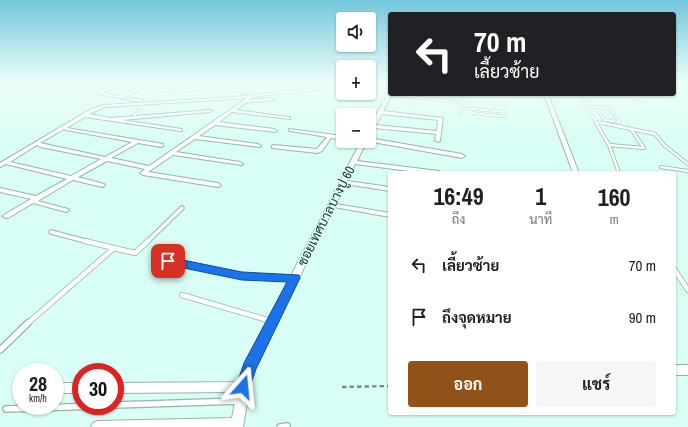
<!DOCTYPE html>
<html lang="th">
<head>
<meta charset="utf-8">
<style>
	body { margin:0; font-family:"Archivo Narrow",Sarabun,sans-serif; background:#f6f6f6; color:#202124; height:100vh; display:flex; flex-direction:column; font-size:15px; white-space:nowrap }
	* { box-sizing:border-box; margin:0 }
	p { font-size:13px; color:#757577 }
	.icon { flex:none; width:22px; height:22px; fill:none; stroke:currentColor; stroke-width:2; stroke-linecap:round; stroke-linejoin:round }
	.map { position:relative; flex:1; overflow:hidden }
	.drawer { position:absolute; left:388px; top:171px; width:288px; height:244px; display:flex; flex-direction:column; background:#fff; border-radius:4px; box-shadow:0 1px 3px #0004 }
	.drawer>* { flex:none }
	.top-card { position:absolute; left:388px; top:12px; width:288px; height:84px; border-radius:4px; box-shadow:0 1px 3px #0004; background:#202124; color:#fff; overflow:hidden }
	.fabs { position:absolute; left:336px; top:12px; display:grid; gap:8px }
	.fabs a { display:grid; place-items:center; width:40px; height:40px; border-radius:4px; background:#fff; box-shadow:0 1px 3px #0004; font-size:20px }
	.speed { position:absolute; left:12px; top:363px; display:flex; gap:8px; font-size:20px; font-weight:700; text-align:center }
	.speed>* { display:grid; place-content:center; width:52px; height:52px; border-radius:50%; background:#fff; box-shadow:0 1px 3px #0004; line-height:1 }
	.speed small { font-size:10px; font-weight:400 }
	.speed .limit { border:6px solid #d22; background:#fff; color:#111 }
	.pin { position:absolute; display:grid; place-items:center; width:34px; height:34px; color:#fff; margin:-17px; border-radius:8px; box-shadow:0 2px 6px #0006 }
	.me { position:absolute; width:44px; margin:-22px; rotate:18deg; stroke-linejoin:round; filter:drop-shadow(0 0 3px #0008) }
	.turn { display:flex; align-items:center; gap:14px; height:84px; padding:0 20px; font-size:18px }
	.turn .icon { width:52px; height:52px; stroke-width:2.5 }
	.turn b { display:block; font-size:28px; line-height:34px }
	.eta { display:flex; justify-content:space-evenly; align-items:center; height:68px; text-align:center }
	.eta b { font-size:24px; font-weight:700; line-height:28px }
	.button { display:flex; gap:8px; margin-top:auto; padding:8px 20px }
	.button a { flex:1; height:46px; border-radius:4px; background:#91521a; color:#fff; font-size:16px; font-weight:700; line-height:46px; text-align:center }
	.button a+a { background:#f6f6f6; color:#202124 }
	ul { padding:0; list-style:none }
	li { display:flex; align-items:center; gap:12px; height:52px; padding:0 20px }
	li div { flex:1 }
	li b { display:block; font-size:15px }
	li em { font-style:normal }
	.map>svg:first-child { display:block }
</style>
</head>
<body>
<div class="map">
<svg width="688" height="427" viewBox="0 0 688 427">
	<rect width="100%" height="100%" fill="#d8fef5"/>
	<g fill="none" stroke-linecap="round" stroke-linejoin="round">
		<defs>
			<path id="service-far4" d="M328 92 343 90
				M281 93 282 89 290 83
				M0 94 33 83
				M391 94 463 103
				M579 94 597 124
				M632 94 633 98 639 102
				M385 102 370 97 376 87H390
				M412 105 418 94
				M587 106 596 107
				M596 107 610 109 620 122 604 120Z
				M462 108 506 112
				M472 109 471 112 473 113 507 117
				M460 113 463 103 462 94
				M134 117 142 104
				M596 122 608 124"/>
			<path id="service-far3" d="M596 123 609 145 619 173
				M603 123 655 134 664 145 688 164
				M609 145 644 148 631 129
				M661 167 688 171"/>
			<path id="service-far2" d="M51 232 89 242
				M147 242 182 208"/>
			<path id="service-far1" d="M85 241 114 248
				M168 261 242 276 294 278
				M674 269 688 290
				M182 295 271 321
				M27 324 114 248 135 253 148 241"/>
			<path id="service" d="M0 350 28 323
				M115 405 240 401
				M6 409 97 406
				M280 427 287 426"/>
			<path id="minor" d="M60 83H65L57 86 55 85Z
				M90 83H95L81 89 78 88Z
				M119 83H124L102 93 119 96 148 83H153L124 97 143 100V101L141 102 97 94 100 90Z
				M168 83H179L245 90 256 83H260L243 94 241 93 242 92 170 84Z
				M369 83H379L369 85Z
				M343 85V87L252 97 249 100 273 98 275 99 273 100 245 103 236 110 288 117H290V119L232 112 219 122 274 129 277 131 276 132 215 125 199 136 258 144 261 146 260 147 195 139 176 152 240 162 243 164 242 165 173 155 148 172 218 183 221 185 220 186 218 187 143 175 140 173 145 169 107 161 78 177 104 184 105 185 104 186 102 187 73 180 38 201 68 209 69 210 68 211 66 212 33 203 8 218H6L2 216 31 199 0 192V188L36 196 67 179 6 164 0 167V163L91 109 104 105 235 97ZM247 98 149 166 111 158 138 143 161 147 163 146V144L67 128 85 117 180 131H182V129L122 120 210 112 212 111 210 110 111 118 89 114 105 107ZM64 129 66 130 132 142 105 157 40 143ZM37 145 40 147 101 159 71 176 10 162Z
				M155 88 174 90 198 88 200 89 198 90 174 92 154 90V88Z
				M390 92V94H392L383 111 443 118 440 141 438 142 435 140 436 134 374 128 371 134 369 135V128L388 93ZM382 114 438 120 437 131 376 125Z
				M544 94H548L579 173H573Z
				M289 129 343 136V140L331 138 322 151 317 153 272 148V146L274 145 317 149 327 137 291 131H289Z
				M369 138 462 154 465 156 462 158 367 141H369Z
				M361 141H367L357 161 439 171 442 173H425L355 164 347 181 390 187V191L345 184 336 204 390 213V217L334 207 254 369 250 384 243 427H91L93 423 97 421 232 418 237 392 115 393V383L239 382 245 364Z
				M674 365H688V375H674Z
				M60 383H81V393H60L56 392 55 389 56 384Z"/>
		</defs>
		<use href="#service-far4" stroke="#91b6ad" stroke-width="3"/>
		<use href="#service-far3" stroke="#91b6ad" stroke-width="4"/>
		<use href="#service-far2" stroke="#91b6ad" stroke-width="5.5"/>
		<use href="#service-far1" stroke="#91b6ad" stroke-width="6"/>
		<use href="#service" stroke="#91b6ad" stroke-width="8"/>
		<use href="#minor" stroke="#91b6ad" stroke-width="2"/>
		<path stroke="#758e89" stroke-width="2.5" stroke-dasharray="4.5 3" stroke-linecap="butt" d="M342 387 390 386"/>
		<use href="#service-far4" stroke="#fff" stroke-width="2"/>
		<use href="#service-far3" stroke="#fff" stroke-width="2.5"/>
		<use href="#service-far2" stroke="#fff" stroke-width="3.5"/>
		<use href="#service-far1" stroke="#fff" stroke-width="4.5"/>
		<use href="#service" stroke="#fff" stroke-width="5.5"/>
		<use href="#minor" fill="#fff" fill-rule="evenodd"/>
	</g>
	<linearGradient id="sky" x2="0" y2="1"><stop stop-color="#73c6db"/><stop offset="0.58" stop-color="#edfffa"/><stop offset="1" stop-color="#edfffa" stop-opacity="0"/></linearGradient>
	<rect width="688" height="143" fill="url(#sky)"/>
	<path fill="#1a73e8" stroke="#114b97" d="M168 257 242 272 299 275 300 278 256 369 248 392 243 394 238 392 236 387 244 363 287 282 242 280 164 264 163 261 164 258Z"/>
	<g text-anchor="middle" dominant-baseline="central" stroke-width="3" stroke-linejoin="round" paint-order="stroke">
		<g font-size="13" fill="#21302d" stroke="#d8fef5">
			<text transform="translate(326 216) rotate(-63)">ซอยเทศบาลบางปู 60</text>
		</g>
	</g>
</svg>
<div class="fabs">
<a><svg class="icon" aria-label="sound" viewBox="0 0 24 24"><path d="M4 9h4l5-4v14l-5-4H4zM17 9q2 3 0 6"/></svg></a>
<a>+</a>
<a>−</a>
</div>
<div class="speed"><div>28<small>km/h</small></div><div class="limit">30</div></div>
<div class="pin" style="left:168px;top:261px;background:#d93025"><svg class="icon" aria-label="arrive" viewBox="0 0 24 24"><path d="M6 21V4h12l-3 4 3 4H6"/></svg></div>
<svg class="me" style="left:243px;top:387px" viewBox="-20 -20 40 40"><path d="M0-17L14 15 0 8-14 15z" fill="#1a73e8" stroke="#fff" stroke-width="4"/></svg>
<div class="top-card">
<div class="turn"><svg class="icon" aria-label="left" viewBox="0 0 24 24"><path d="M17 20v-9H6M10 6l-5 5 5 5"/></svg><div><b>70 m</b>เลี้ยวซ้าย</div></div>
</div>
<section class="drawer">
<div class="eta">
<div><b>16:49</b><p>ถึง</p></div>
<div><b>1</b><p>นาที</p></div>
<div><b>160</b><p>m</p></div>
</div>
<ul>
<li><svg class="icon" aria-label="left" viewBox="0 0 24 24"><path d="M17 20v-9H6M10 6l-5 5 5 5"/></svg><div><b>เลี้ยวซ้าย</b></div><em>70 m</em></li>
<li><svg class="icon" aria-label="arrive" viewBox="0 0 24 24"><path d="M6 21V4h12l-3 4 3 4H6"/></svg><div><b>ถึงจุดหมาย</b></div><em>90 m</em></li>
</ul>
<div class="button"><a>ออก</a><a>แชร์</a></div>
</section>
</div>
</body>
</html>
